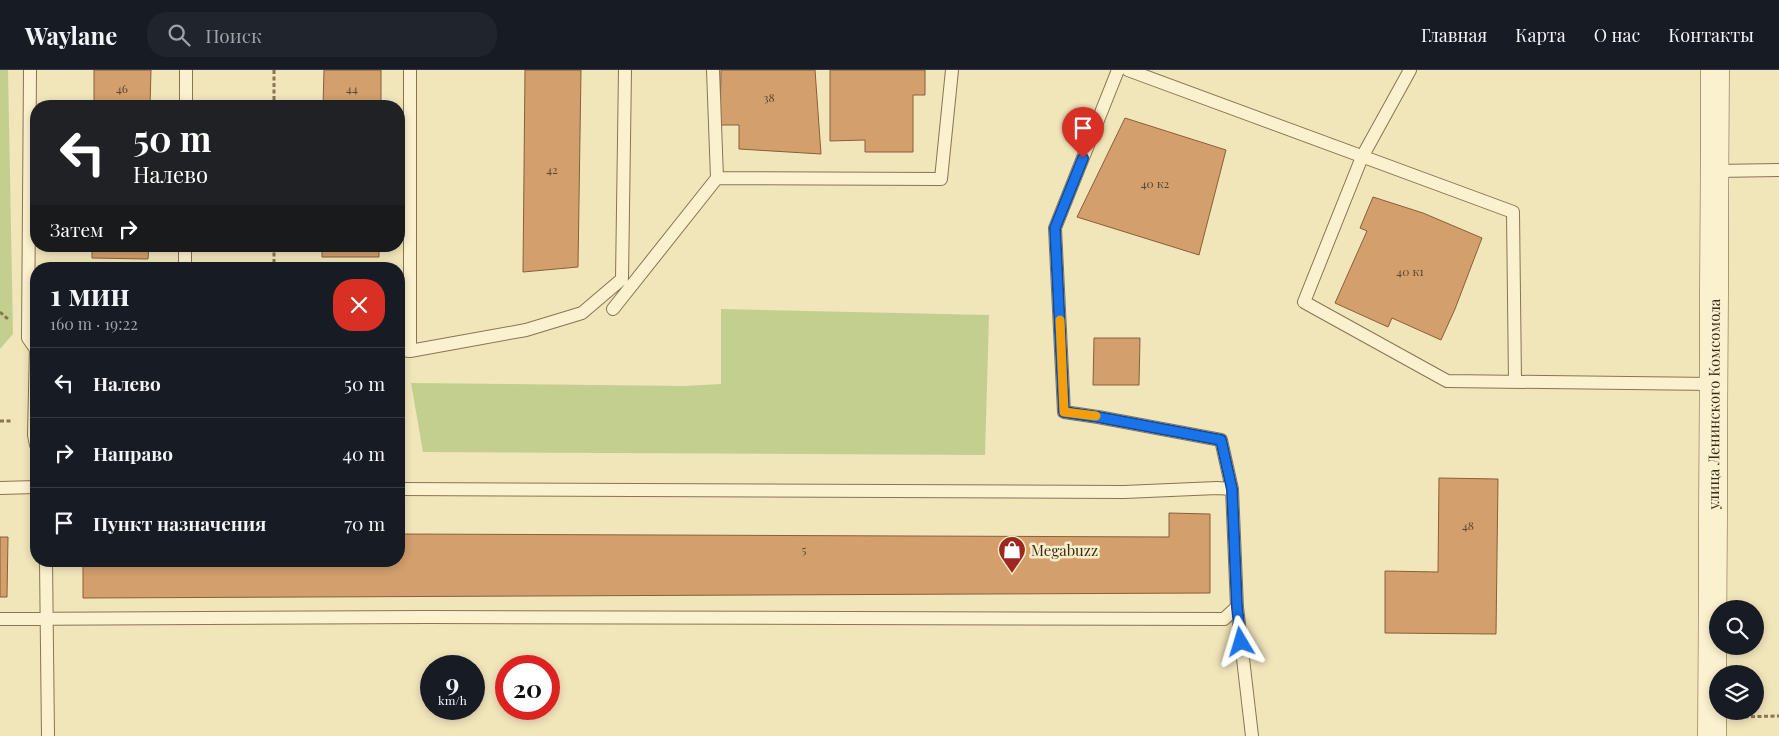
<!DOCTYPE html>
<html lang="ru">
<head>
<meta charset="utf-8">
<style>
	body { margin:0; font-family:"Playfair Display",serif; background:#20242c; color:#f1f3f6; height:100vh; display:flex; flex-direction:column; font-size:19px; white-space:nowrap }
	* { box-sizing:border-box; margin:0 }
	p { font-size:16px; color:#9ea1a6 }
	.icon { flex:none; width:28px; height:28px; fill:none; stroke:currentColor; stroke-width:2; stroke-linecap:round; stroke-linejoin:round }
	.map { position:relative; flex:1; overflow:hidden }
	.side { position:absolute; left:30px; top:192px; width:375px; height:305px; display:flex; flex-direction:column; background:#171b24; border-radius:20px; box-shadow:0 2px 8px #0003 }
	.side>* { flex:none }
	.banner { position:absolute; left:30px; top:30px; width:375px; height:152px; border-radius:20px; box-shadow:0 2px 8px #0003; background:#202124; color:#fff; overflow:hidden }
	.tools { position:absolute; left:1709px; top:530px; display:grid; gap:10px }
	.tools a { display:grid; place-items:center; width:55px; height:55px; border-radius:50%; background:#171b24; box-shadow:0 2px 8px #0003; font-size:25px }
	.speed { position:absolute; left:420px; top:585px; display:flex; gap:10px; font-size:25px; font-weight:700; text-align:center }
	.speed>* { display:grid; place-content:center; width:65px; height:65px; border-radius:50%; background:#171b24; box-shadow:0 2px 8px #0003; line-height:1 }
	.speed small { font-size:12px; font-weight:400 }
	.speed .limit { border:8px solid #d22; background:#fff; color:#111 }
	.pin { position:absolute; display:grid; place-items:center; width:42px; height:42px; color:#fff; margin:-51px -21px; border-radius:50% 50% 50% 0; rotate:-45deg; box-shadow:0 0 5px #0007 }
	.pin .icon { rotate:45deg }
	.me { position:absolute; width:55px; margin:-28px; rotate:353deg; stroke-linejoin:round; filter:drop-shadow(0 0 4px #0008) }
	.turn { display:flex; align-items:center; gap:18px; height:105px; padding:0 20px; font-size:22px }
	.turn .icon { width:65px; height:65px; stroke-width:2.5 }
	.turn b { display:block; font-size:35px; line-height:42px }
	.then { display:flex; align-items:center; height:48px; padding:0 20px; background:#0003; gap:10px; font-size:19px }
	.round { display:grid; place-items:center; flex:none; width:52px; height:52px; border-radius:20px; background:#20242c }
	.overview { display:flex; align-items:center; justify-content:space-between; height:85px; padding:0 20px }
	h1 { font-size:30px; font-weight:700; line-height:38px }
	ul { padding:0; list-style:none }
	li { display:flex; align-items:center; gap:15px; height:70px; padding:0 20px; border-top:1px solid #363941 }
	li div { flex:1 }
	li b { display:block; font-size:19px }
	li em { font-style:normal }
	header { display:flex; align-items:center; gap:30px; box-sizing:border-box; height:70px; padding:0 25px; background:#171b24; border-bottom:1px solid #363941 }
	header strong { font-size:24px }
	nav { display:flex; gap:28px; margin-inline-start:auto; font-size:18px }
	.search { width:350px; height:45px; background:#20242c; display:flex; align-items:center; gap:12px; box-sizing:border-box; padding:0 18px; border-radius:20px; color:#9ea1a6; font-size:19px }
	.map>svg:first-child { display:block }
</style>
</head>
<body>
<header>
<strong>Waylane</strong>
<div class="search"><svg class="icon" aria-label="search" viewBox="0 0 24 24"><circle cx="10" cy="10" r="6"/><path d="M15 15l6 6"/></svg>Поиск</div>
<nav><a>Главная</a><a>Карта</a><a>О нас</a><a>Контакты</a></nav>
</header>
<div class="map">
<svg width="1779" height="666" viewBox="0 0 1779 666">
	<rect width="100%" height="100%" fill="#f1e5ba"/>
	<path fill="#c2cf8e" d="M0 0H8L13 264 0 279Z
		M721 239 989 245 985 385 423 382 411 313 685 316 721 314Z"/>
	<path fill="#d29f6d" stroke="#8a5f38" d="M94 0H151L150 36H94Z
		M324 0H381V36H323Z
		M525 0H581L578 197 523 202Z
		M721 0H815L821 84 739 79V55H720Z
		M830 0H925V25H913V82H865V70L830 71Z
		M1125 48 1226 80 1199 185 1077 147Z
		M1373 127 1423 143 1482 168 1455 239 1441 270 1392 248 1388 257 1335 233 1367 161 1360 158Z
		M92 176H149L148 189 92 188Z
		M322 176H379V187H322Z
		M1094 268H1140L1139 315H1093Z
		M1439 408 1498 409 1496 564 1385 563V501L1438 502Z
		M1169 443 1210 444V523L83 528V491H399V464L1169 467Z
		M0 467H8L7 527H0Z"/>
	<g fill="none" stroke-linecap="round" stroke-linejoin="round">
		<defs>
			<path id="service" d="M30 0 28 268 35 278
				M410 0V281
				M1118 0 1055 158 1064 342 1098 347 1221 370 1232 419
				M1128 0 1513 142 1515 312
				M1410 0 1362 87 1304 232 1447 311 1713 314
				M186 36V0
				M1715 101 1779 100
				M717 108 941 109 952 0
				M185 199V176
				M613 239 717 108 713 0
				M36 278 34 365 36 375
				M399 280 410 281 526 260 582 243 622 209 625 0
				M0 418 36 417
				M46 491 48 666
				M1237 537 1252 666
				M0 549 427 547 1224 549 1237 537 1232 419 1217 418 1124 422 399 419"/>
			<g id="secondary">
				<path id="s1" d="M1712 666 1715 0"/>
			</g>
		</defs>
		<use href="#service" stroke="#897453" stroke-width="14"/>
		<use href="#secondary" stroke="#6a5537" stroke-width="29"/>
		<path stroke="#897453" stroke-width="3" stroke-dasharray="4 2.5" stroke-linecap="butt" d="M274 0V36
			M274 176V199
			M0 242 9 250
			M0 351H13
			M1738 647 1779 646"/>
		<use href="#service" stroke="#fbf1ce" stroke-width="12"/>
		<use href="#secondary" stroke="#fbf1ce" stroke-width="28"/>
	</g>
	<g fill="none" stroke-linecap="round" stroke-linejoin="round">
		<defs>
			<path id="route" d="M1083 88 1055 158 1064 342 1098 347 1221 370 1232 419 1237 537 1241 572"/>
		</defs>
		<use href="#route" stroke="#114b97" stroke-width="12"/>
		<use href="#route" stroke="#1a73e8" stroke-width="9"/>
		<path stroke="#f59e0b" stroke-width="9" d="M1060 250 1064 342 1096 346"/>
	</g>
	<defs>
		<symbol id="shop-pin" viewBox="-11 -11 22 30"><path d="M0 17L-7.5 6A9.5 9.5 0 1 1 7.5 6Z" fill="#9c281f" stroke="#f8eeca"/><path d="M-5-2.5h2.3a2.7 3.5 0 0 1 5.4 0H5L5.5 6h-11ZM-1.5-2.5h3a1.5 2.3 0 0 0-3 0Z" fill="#fff"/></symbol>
	</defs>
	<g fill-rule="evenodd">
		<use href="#shop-pin" x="996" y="464" width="32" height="43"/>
	</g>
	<g text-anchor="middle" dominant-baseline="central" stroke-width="5" stroke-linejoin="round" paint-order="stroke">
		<g font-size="12" fill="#5d472f">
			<text x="122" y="18">46</text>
			<text x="352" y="18">44</text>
			<text x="769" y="27">38</text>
			<text x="552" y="99">42</text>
			<text x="1155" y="113">40 к2</text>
			<text x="1410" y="201">40 к1</text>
			<text x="1468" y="455">48</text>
			<text x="804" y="479">5</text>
		</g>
		<g font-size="15" fill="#362a1a" stroke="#f8eeca">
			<text stroke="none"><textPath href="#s1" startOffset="332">улица Ленинского Комсомола</textPath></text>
		</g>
		<g font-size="15" fill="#362a1a" stroke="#f8eeca" text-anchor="start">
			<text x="1031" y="480">Megabuzz</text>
		</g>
	</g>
</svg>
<div class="tools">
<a><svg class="icon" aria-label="search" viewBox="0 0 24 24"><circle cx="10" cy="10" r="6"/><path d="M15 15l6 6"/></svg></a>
<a><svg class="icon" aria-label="layers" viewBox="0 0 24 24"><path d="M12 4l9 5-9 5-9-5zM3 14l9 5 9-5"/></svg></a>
</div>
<div class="speed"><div>9<small>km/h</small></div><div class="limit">20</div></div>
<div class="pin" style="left:1083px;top:88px;background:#d93025"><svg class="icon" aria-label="arrive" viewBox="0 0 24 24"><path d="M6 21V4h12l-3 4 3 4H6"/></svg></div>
<svg class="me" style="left:1241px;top:572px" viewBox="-20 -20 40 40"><path d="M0-17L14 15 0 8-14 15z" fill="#1a73e8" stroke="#fff" stroke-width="4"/></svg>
<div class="banner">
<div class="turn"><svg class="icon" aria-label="left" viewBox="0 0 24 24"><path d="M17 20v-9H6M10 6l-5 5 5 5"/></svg><div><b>50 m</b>Налево</div></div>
<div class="then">Затем<svg class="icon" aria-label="right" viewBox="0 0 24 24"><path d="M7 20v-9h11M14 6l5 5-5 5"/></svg></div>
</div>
<section class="side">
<div class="overview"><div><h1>1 мин</h1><p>160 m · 19:22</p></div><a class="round" style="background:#d93025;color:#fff"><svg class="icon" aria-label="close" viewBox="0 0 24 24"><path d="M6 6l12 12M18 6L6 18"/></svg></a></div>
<ul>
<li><svg class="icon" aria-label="left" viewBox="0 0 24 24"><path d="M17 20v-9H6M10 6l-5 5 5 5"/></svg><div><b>Налево</b></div><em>50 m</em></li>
<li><svg class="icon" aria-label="right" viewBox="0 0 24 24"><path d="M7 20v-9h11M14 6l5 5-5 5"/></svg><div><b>Направо</b></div><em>40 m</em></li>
<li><svg class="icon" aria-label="arrive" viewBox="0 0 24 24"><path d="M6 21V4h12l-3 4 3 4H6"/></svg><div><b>Пункт назначения</b></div><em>70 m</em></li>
</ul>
</section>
</div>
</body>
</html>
